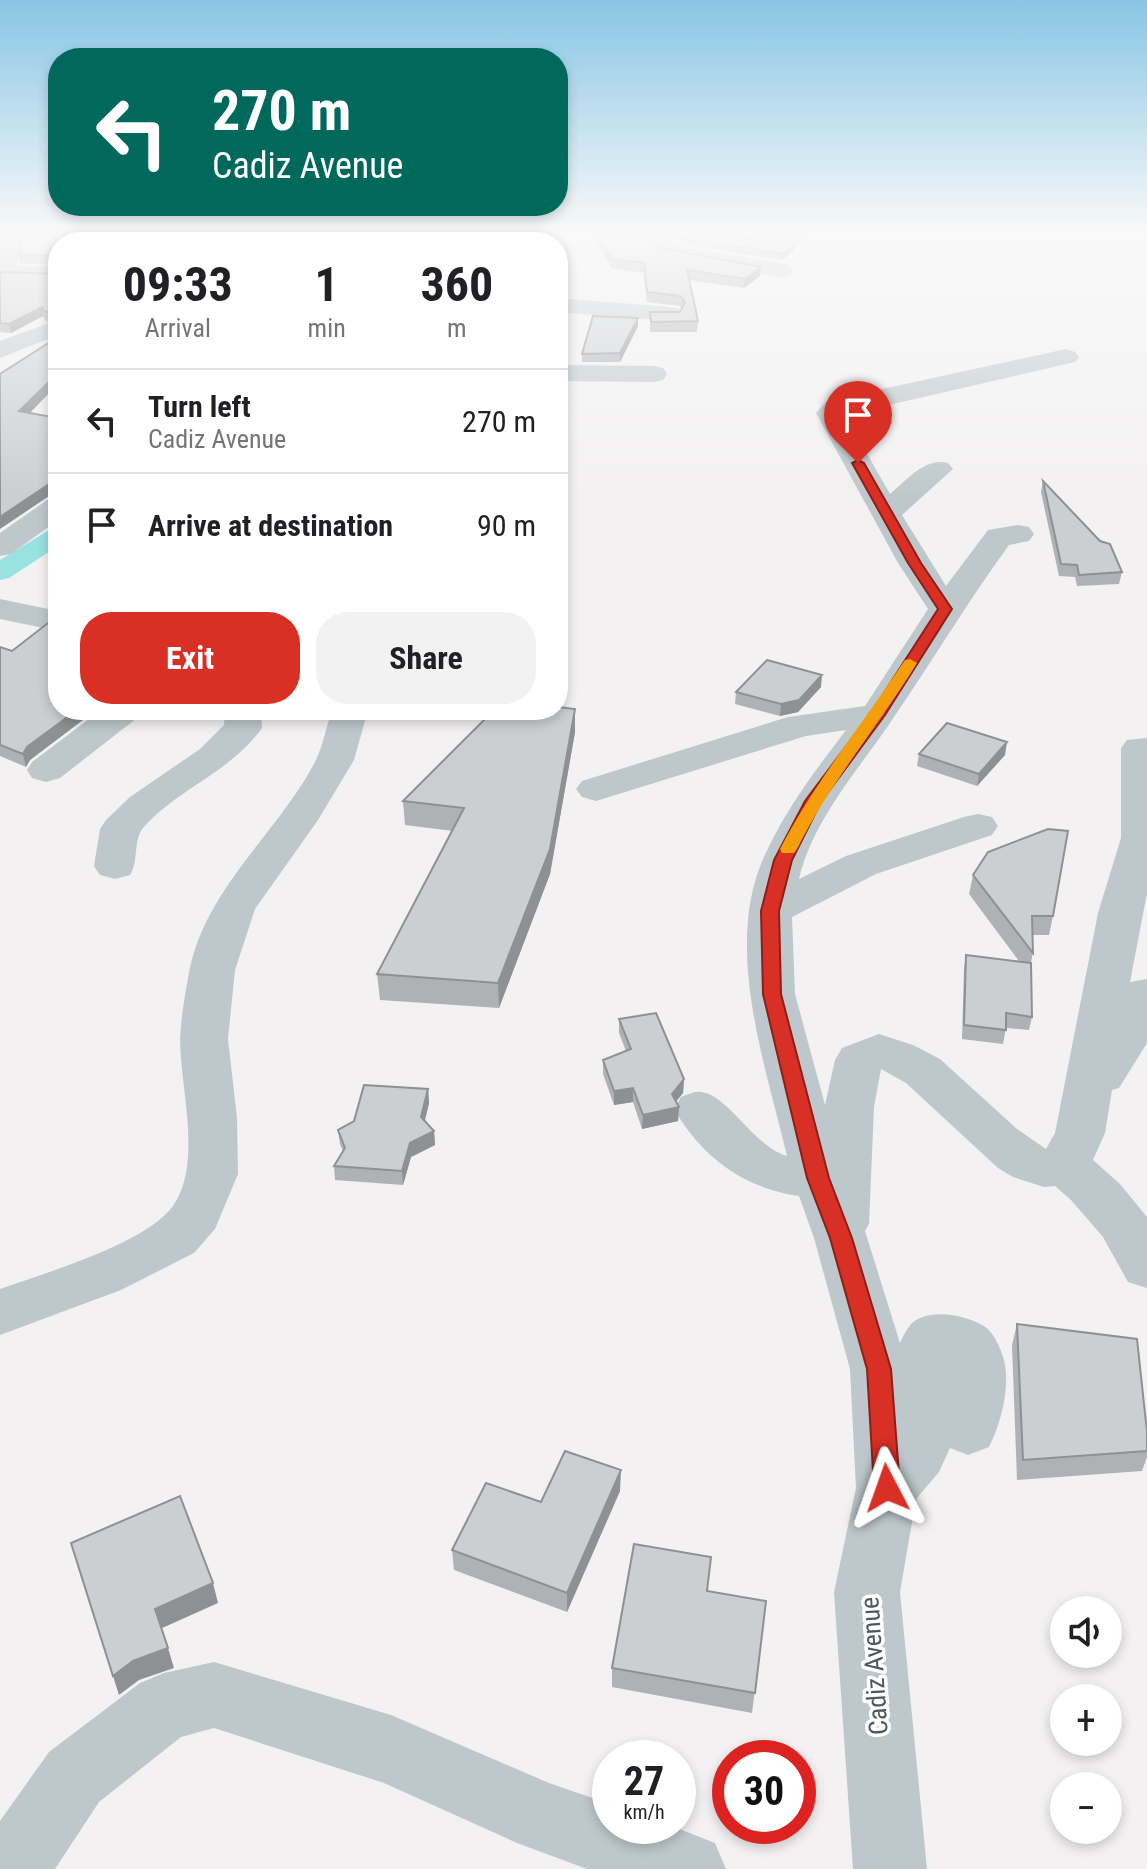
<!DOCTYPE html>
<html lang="en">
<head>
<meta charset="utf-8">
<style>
	body { margin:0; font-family:"Roboto Condensed",sans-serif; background:#f2f2f2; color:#202124; height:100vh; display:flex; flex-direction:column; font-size:30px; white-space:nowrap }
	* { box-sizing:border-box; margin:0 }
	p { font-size:26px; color:#757577 }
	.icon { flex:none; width:44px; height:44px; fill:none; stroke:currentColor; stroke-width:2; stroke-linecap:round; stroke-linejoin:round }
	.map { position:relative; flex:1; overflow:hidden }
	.side { position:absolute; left:48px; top:232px; width:520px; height:488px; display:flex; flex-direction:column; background:#fff; border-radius:32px; box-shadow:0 4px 12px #0003 }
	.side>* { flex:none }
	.top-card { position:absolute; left:48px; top:48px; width:520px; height:168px; border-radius:32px; box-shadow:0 4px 12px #0003; background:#00695c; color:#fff; overflow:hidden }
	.tools { position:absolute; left:1050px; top:1596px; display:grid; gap:16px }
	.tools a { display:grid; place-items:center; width:72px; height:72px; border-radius:50%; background:#fff; box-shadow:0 4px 12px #0003; font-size:40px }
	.speed { position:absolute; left:592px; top:1740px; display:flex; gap:16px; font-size:40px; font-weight:700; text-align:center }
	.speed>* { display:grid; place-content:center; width:104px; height:104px; border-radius:50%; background:#fff; box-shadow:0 4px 12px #0003; line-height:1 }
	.speed small { font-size:20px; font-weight:400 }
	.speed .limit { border:12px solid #d22; background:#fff; color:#111 }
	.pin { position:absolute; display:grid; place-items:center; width:68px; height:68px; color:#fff; margin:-82px -34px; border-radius:50% 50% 50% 0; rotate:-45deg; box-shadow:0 0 8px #0007 }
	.pin .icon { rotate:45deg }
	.me { position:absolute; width:88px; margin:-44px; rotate:356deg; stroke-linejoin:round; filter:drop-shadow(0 0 6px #0008) }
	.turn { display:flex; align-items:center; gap:28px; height:168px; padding:0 32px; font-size:36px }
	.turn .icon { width:104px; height:104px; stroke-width:2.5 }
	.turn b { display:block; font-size:56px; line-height:68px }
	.eta { display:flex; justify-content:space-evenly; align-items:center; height:136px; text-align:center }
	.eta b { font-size:48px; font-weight:700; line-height:56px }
	.action { display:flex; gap:16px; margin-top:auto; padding:16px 32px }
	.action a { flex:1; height:92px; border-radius:32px; background:#d93025; color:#fff; font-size:32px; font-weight:700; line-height:92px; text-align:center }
	.action a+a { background:#f2f2f2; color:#202124 }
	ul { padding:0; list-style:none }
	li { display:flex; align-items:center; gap:24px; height:104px; padding:0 32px; border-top:2px solid #e0e0e0 }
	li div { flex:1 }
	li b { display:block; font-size:30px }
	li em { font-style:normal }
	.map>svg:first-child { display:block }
</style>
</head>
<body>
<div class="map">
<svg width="1147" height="1869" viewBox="0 0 1147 1869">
	<rect width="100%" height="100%" fill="#f3f1f1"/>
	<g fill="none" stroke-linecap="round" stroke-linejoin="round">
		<path fill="#98e2e1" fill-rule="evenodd" d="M281 235H299L301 242H283Z
			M58 527V546L9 578 0 580V560L49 530Z"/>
		<path fill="#bec8cc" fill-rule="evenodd" d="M0 235H12C19 246 21 254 16 266L58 267V281L0 279Z
			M307 235H329L332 242H310Z
			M652 235H670L675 245 681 247 782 263 790 265 793 270 790 275 782 277 677 260 658 254 650 238Z
			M757 235H812C802 246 767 246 757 235Z
			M558 298 670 307 679 309 682 314 679 319 670 321 558 312Z
			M49 323 58 325V335L0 358V341Z
			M1066 349 1075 352 1079 357 1075 362 845 415 890 494C907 480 925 457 948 463L953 469 902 515 946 586 988 530 1018 525 1029 527 1034 534 1029 541 1009 545C968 601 933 660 894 717 859 770 814 817 799 879L846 856 964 817 978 814 992 817 998 826 992 835 876 874 792 917 795 994 825 1105 835 1060 842 1048 879 1034 913 1045 940 1059 1017 1129 1046 1149 1055 1133 1098 913 1121 838V748L1127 740 1147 738V893L1130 982 1147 979V1043L1119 1088 1112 1090 1105 1133 1093 1160 1120 1184 1147 1217V1288L1128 1282 1103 1237 1071 1200 1055 1186 1044 1187 1013 1177 998 1168 906 1083 881 1069 874 1107 869 1224 865 1231 900 1343C903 1336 908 1327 913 1322 932 1308 966 1315 984 1326 992 1331 998 1343 1001 1351 1013 1379 1002 1421 989 1447L968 1455 950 1448 939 1472 916 1499 900 1592 927 1869H853L834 1592 856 1488 850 1369 814 1238 799 1196C743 1188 702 1157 674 1109L681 1097C687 1095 695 1091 700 1092 727 1093 753 1146 787 1156 766 1066 723 947 764 857 785 810 815 771 846 730L806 736 596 801 582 797 576 789 582 781 788 717 865 706 928 609 898 563 816 413 827 401Z
			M558 365 654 366 663 368 667 374 663 380 654 382 558 381Z
			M58 497V520L11 554 0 556V533L47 500Z
			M0 599 58 611V631L0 619Z
			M101 710H142L137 718 60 778 46 782 32 778 27 770 32 762Z
			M225 710H261L262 728C231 772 177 789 143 828 133 840 139 861 130 875L115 879 100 875 94 866 100 829 106 820 130 797 200 749 224 725Z
			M332 710H368L354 760 318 820 255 909 235 970 228 1039 237 1118 238 1174 215 1229 194 1253 121 1290 0 1335V1289C45 1273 145 1244 173 1206 203 1163 180 1088 180 1039 181 1018 185 994 189 973 204 890 277 834 315 762 323 746 326 727 332 710Z
			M214 1662 391 1715 549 1783 610 1804V1826H672L715 1843 726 1869H587L517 1843 384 1783 214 1728 181 1737 99 1802 55 1869H0V1821L49 1752 140 1683 164 1673Z"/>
	</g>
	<path fill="#afb2b5" d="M15 236H180L58 265 20 263 18 254 20 248Z
		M594 236H651L657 247 760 276 744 288 689 280 698 321 697 332H650V312H680L682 309 680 306 647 302 644 273 611 268Z
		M674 236H728L794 250 782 260 682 244Z
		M0 272 58 274V323L46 321 43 316 11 333 0 332Z
		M638 318V326L620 362H582V354Z
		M1043 481 1122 572 1119 584 1077 586 1075 577 1059 576 1041 492Z
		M0 647 58 710H96L30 760 26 767 0 756Z
		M821 687 798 712 780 716 735 704 736 692Z
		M575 709V732L550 874 499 1008 380 1000 377 974 453 831 405 825 403 801Z
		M919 754 1005 755 977 786 917 766Z
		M973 875 1053 916 1049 935H1032L1033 953 1031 962 1032 1017 1029 1030 1006 1028 1003 1044 962 1039 964 968 966 955 1019 961 969 894Z
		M619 1019 684 1079 683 1093 676 1102 679 1107 678 1121 642 1129 633 1102 614 1105 603 1074V1060L626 1051 619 1033Z
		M428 1089 429 1103 425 1121 434 1131 435 1145 411 1157 403 1185 335 1180 334 1166 343 1151 340 1144 338 1130Z
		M1017 1324 1147 1432V1457L1142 1471 1017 1480 1012 1345Z
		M620 1491 567 1612 454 1570 452 1550 541 1502Z
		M707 1591 766 1601 752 1713 612 1687V1668Z"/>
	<path fill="#8e9193" d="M795 244 794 250 782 260V254Z
		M761 267 760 276 744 288 745 279Z
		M42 307 43 316 11 333 9 324Z
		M638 318V326L620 362V353Z
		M58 373V384L21 422 19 411Z
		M58 478V490L0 529V517Z
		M822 675 821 687 798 712 780 716 781 704Z
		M575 709V732L550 874 499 1008 498 983Z
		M77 710H96L30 760 26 767 23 754 27 747Z
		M1007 742 1005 755 977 786 979 774Z
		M684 1079 683 1093 671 1107 672 1094Z
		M633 1088V1102L614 1105V1091Z
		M428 1089 429 1103 422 1131 421 1117Z
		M679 1107 678 1121 642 1129 643 1115Z
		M434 1131 435 1145 411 1157 403 1185 402 1171 410 1143Z
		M621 1470 620 1491 567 1612V1593Z
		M213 1583 218 1603 160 1629 155 1609Z
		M168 1648 174 1668 139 1680 119 1695 113 1676 133 1661Z"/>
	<path fill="#cbcfd2" stroke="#8e9193" stroke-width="2" d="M17 236H266L268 242H58V256L18 254 20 245Z
		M351 236H426L430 242H354Z
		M599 236H651L657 247 761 267 745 279 687 270 698 321 651 322 650 312H680L685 302 680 296 647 292 644 263 611 259Z
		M680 236H728L795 244 782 254 682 238Z
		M0 272 58 274V314L44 311 42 307 9 324 0 323Z
		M593 316 638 318 620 353 582 354Z
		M58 337V373L19 411 58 418V478L0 517V374Z
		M1043 481 1100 541 1110 544 1122 572 1079 575 1077 565 1061 564Z
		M48 623 58 626V710H77L27 747 23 754 0 745V647L12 651Z
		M767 660 822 675 799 700 781 704 736 692Z
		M558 707 575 709 550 849 498 983 377 974 464 808 403 801 494 710H558Z
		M947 723 1007 742 979 774 919 754Z
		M1048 829 1068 831 1053 916H1032L1033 953 973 875 988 852Z
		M966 955 1031 963 1032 1017 1006 1013V1030L964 1025Z
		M656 1013 684 1079 672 1094 679 1107 643 1115 633 1088 614 1091 603 1060 631 1049 619 1019Z
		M364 1085 428 1089 421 1117 434 1131 410 1143 402 1171 334 1166 345 1148 338 1130 354 1121Z
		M1017 1324 1137 1339 1147 1432V1451L1023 1460Z
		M565 1451 621 1470 567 1593 452 1550 486 1483 541 1502Z
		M180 1496 213 1583 155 1609 168 1648 133 1661 113 1676 71 1543Z
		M634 1544 711 1557 707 1591 766 1601 755 1693 612 1668Z"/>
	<linearGradient id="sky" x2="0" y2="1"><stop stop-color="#88c6e5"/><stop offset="0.47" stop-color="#faf9f9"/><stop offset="1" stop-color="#faf9f9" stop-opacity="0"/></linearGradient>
	<rect width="1147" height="497" fill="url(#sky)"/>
	<path fill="#d93025" stroke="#8d1f18" stroke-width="2" d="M858 460 864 463 921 563 952 609 885 715 821 802 792 860 779 911 781 994 829 1178 852 1238 891 1369 900 1488 896 1496 887 1499 878 1496 874 1488 867 1369 830 1238 807 1178 763 994 761 911 774 860 805 801 871 713 938 609 908 563 852 463Z"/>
	<path fill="#f59e0b" d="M910 659 917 663C878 726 830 783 797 849L794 853H782L780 849C815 782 863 723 905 660Z"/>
	<g text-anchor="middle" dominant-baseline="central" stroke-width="7" stroke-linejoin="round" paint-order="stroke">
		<g font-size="26" fill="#4b585c" stroke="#fff">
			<text transform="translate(874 1666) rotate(-94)">Cadiz Avenue</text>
		</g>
	</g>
</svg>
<div class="tools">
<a><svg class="icon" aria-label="sound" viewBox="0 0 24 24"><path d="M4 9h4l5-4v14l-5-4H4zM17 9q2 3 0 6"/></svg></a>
<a>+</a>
<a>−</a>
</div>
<div class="speed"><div>27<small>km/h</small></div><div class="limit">30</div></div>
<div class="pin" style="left:858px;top:463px;background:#d93025"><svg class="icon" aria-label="arrive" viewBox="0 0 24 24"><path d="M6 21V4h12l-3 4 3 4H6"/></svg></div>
<svg class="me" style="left:887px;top:1488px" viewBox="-20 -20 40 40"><path d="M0-17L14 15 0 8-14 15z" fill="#d93025" stroke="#fff" stroke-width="4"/></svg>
<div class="top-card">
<div class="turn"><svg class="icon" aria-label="left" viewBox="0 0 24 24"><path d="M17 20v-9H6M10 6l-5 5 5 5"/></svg><div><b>270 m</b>Cadiz Avenue</div></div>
</div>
<section class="side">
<div class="eta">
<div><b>09:33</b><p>Arrival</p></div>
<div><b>1</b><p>min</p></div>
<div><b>360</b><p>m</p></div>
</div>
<ul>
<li><svg class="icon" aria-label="left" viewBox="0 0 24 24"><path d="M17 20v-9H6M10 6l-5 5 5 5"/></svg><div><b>Turn left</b><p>Cadiz Avenue</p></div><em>270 m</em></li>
<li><svg class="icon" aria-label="arrive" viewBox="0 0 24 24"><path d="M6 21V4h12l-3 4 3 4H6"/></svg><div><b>Arrive at destination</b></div><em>90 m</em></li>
</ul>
<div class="action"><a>Exit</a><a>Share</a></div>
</section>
</div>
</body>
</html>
